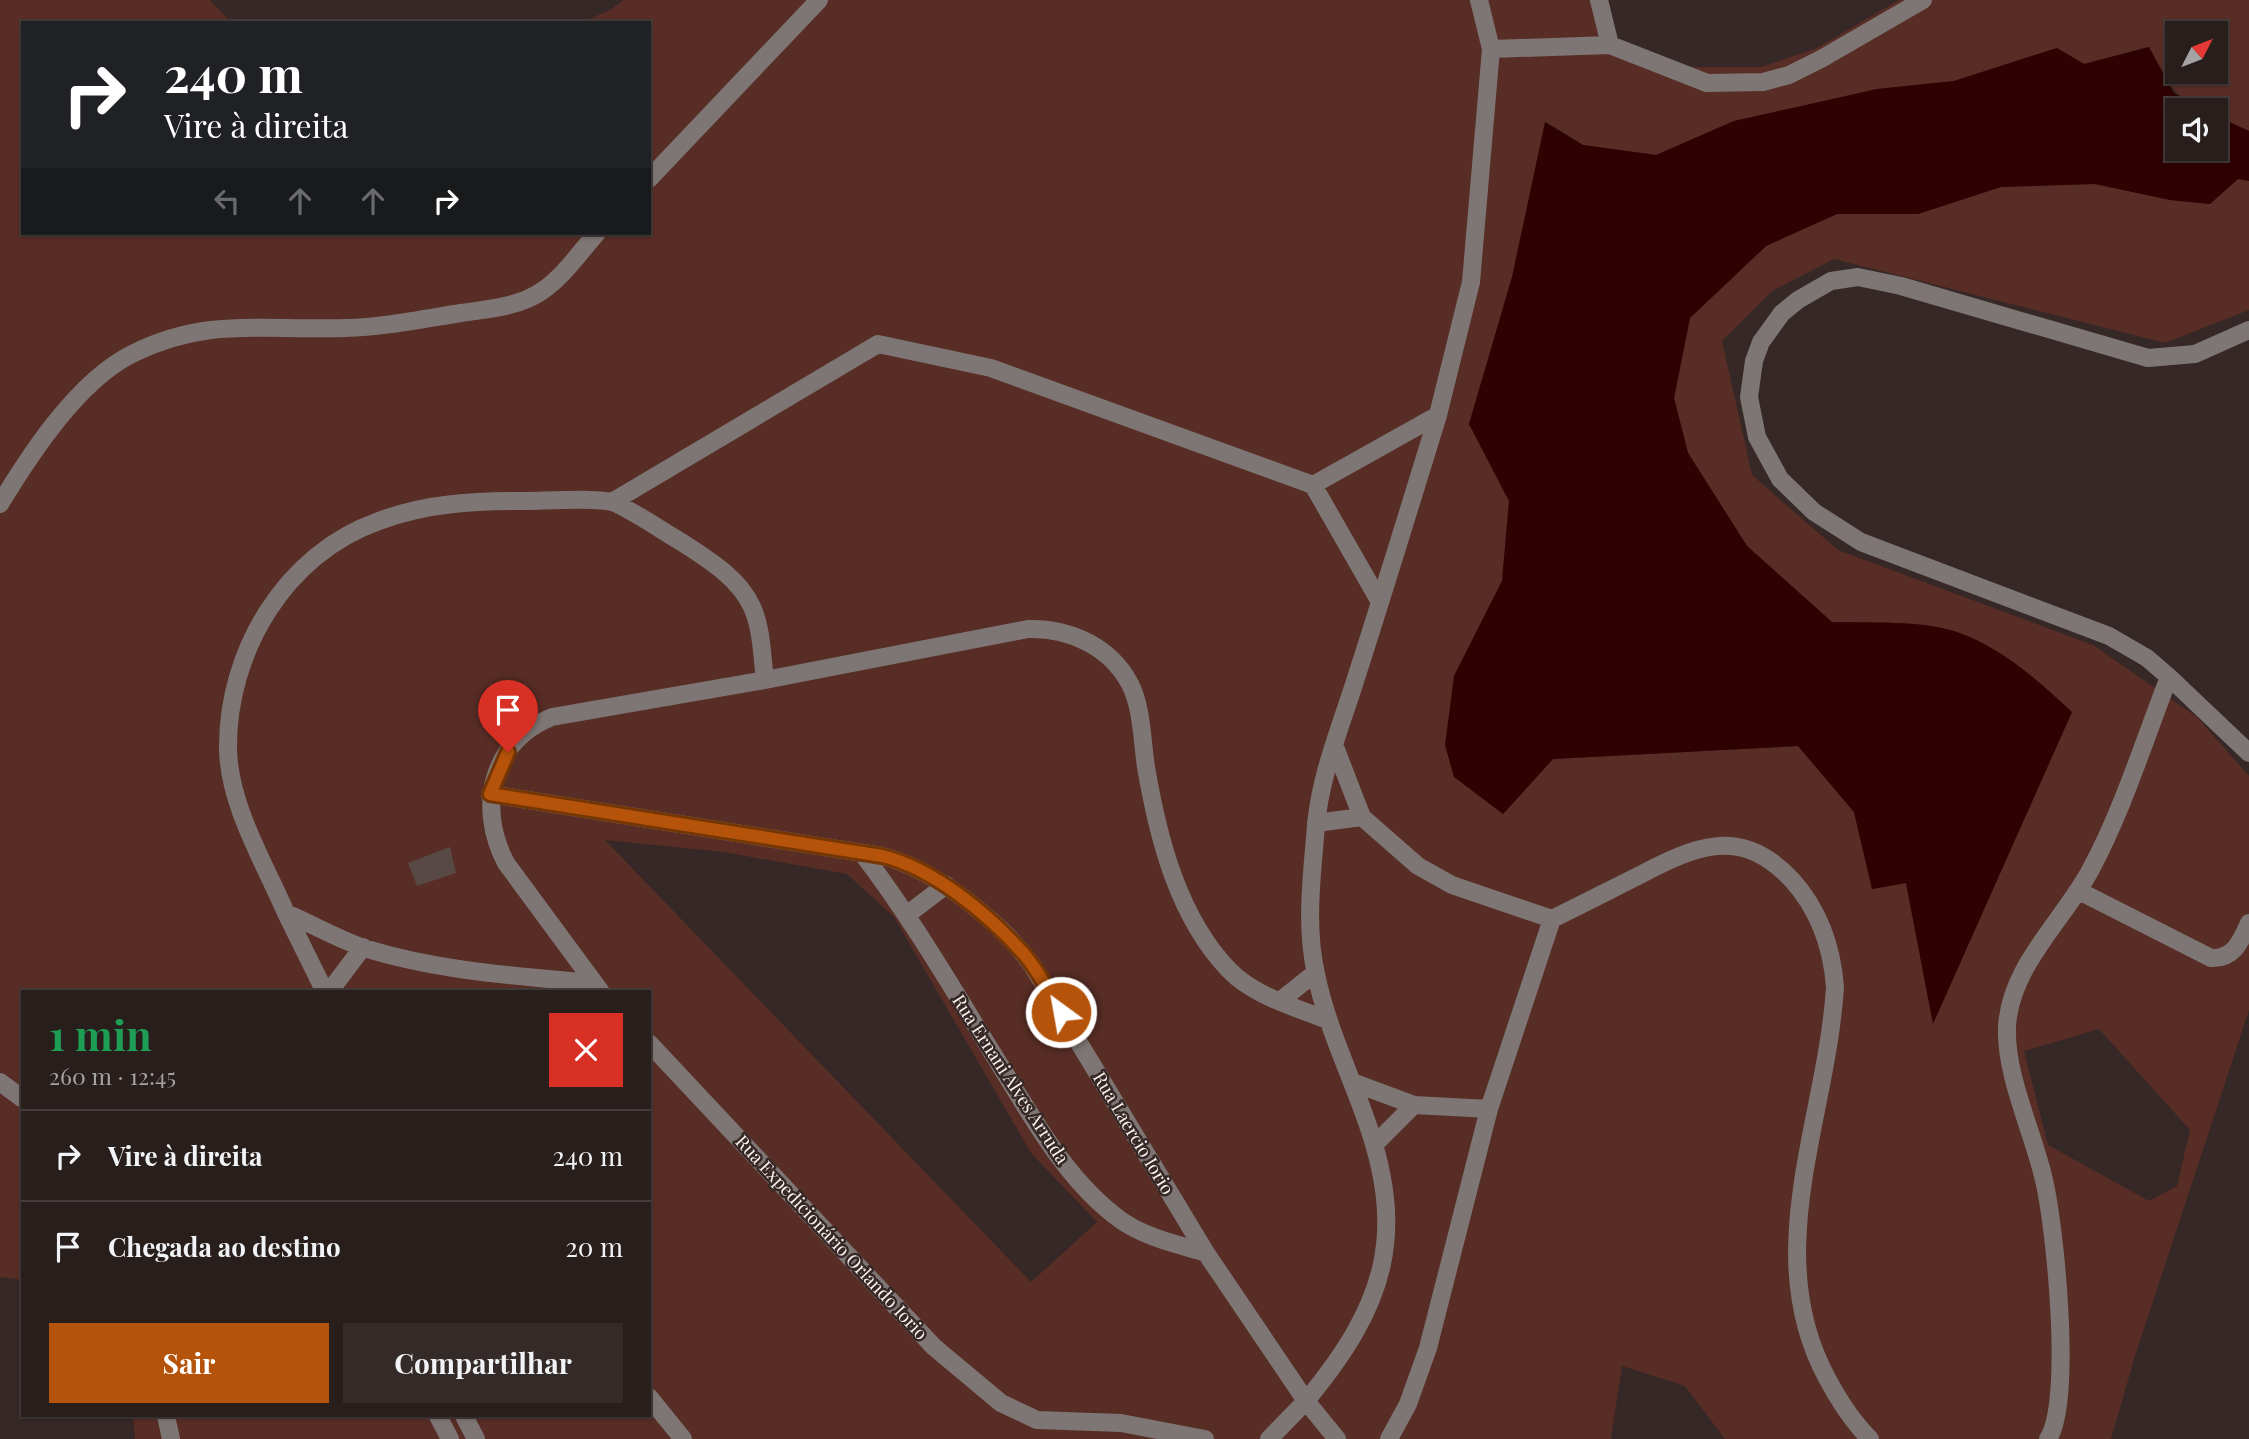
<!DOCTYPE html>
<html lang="pt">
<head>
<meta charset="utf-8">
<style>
	body { margin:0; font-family:"Playfair Display",serif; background:#342b29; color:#f1f3f6; height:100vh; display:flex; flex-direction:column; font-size:26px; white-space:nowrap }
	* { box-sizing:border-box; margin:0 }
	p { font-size:23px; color:#a5a2a3 }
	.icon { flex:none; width:38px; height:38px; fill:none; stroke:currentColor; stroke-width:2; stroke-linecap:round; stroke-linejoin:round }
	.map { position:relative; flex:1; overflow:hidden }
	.side { position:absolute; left:21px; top:990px; width:630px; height:427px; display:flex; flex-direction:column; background:#281e1c; border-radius:0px; box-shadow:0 2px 5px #0004,0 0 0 2px #443c3b }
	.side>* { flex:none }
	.top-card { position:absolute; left:21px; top:21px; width:630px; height:214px; border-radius:0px; box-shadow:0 2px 5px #0004,0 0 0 2px #443c3b; background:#202124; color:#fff; overflow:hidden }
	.needle { width:46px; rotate:48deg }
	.tools { position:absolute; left:2165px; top:21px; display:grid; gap:14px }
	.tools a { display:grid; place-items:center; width:63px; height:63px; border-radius:0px; background:#281e1c; box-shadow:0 2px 5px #0004,0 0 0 2px #443c3b; font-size:35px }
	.pin { position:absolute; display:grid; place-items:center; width:60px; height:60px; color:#fff; margin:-72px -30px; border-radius:50% 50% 50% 0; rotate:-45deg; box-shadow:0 0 7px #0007 }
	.pin .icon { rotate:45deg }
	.me { position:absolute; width:77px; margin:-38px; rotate:328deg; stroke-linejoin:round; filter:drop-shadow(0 0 5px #0008) }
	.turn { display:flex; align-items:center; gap:24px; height:147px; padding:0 28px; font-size:32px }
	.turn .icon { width:91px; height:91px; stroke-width:2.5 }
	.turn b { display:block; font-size:49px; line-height:60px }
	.lanes { display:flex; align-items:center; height:66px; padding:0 28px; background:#0003; justify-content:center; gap:35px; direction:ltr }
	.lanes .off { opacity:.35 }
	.round { display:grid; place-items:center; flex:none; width:74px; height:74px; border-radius:0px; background:#342b29 }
	.overview { display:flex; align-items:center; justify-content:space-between; height:119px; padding:0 28px }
	h1 { font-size:42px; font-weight:700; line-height:52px; color:#1e9e55 }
	.action { display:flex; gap:14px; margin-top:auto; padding:14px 28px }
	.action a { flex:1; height:80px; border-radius:0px; background:#b45309; color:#fff; font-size:28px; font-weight:700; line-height:80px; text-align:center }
	.action a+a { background:#342b29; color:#f1f3f6 }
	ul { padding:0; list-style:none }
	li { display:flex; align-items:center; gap:21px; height:91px; padding:0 28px; border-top:2px solid #443c3b }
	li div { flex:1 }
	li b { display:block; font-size:26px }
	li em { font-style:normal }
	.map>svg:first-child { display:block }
</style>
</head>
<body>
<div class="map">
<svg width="2249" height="1439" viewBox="0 0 2249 1439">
	<rect width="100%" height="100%" fill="#362826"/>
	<path fill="#582d25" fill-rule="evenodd" d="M0 0H210L232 23H23V233H649V23H580L610 10 624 0H1599L1610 45 1690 67H1761L1815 49 1899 0H2249V131L2216 116V110C2178 110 2164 75 2148 47L2084 64 2057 48 1954 81 1877 89 1734 121 1656 155 1583 145 1546 122 1512 277 1469 424 1509 501 1502 581 1454 676 1503 814 1553 759 1798 746 1854 812 1872 889 1906 883 1933 1023 2072 712 1898 624 1832 622 1747 546 1688 453 1674 398 1690 318 1766 246 1837 214H1918L2001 187 2095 184 2170 200 2210 204 2238 179 2249 181V310L2165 343 1834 259 1772 291 1722 341 1752 475 1838 550 2093 645 2197 717 2249 776V1010L2135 1356 2111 1439H1725L1685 1386 1622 1366 1611 1439H135L133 1416H649V992H23V1280L0 1277ZM2177 33H2216V72H2177ZM605 840 724 852 847 874 894 917 1031 1153 1097 1222 1031 1282ZM2099 1029 2190 1130 2177 1186 2149 1201 2048 1145 2024 1051Z"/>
	<path fill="#2d0200" d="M2149 47 2174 93 2206 110H2177V149H2216V116L2249 131V181L2238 179 2210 204 2170 200 2095 184 2001 187 1918 214H1837L1766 246 1690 318 1674 398 1688 453 1747 546 1832 622C1868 623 1923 620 1957 632 2001 647 2039 681 2072 712L1933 1024 1906 883 1872 889 1854 812 1798 746 1553 759 1503 814 1454 777 1445 745 1454 676 1502 581 1509 501 1469 424 1512 277 1545 122 1583 145 1656 155 1734 121 1877 89 1954 81 2057 48 2084 64Z"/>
	<path fill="#584946" d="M450 847 456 873 417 886 408 863Z"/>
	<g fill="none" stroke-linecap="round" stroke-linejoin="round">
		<path stroke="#7d7674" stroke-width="18" d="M1479 0 1491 49
			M1599 0 1610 45
			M649 179 819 0
			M1438 415 1471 282 1491 49 1610 45 1707 83 1763 82 1789 75 1821 59 1923 0
			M612 502 878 344 991 368 1313 485
			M0 504C31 453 78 381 132 354 207 316 266 331 345 328 384 327 423 319 461 313 488 309 519 307 542 291 564 276 580 252 597 233
			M2169 677 2147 658 2109 636 1861 542 1814 512 1780 479 1757 437 1749 397 1754 361 1761 342 1782 313 1798 300 1831 281 1858 277 1901 286 2148 358 2195 354 2249 330
			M765 680 1028 629C1069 628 1110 646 1130 684 1142 707 1142 741 1146 767 1158 838 1178 917 1229 970 1254 996 1295 1007 1327 1020
			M1335 747 1362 817 1418 866 1452 885 1552 919
			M490 794 882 856C933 868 1002 923 1032 965L1206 1253 1306 1401C1386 1304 1408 1234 1364 1114 1347 1067 1326 1023 1316 974 1305 926 1312 875 1316 826 1320 776 1341 726 1356 678 1384 591 1411 503 1438 415L1313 485 1380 602
			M1316 823 1362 817
			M862 853C913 920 954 991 998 1062 1033 1118 1067 1182 1122 1221 1147 1238 1177 1244 1206 1253
			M2079 891 2211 958C2234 959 2241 941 2249 923
			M286 913C264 862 229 805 228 749 227 652 285 554 379 521 426 503 475 501 525 501 544 501 600 497 615 503 638 514 661 530 683 543 709 560 739 578 752 607 762 629 762 657 765 680L552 717C490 742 477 808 506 863L601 992
			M908 914 946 885
			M325 992 286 913C312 924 338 939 364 948 438 971 516 976 592 983
			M329 992 363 947
			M1280 1001 1315 973
			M649 1043 934 1347 1001 1403 1037 1420 1121 1423 1205 1439
			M0 1082 23 1099
			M1352 1082 1414 1105 1375 1144
			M1489 1109 1552 919C1581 905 1610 890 1638 876 1695 846 1741 825 1792 880 1819 910 1832 947 1835 987 1827 1118 1759 1253 1827 1378 1839 1401 1852 1421 1870 1439
			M649 1397 683 1439
			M166 1416 171 1439
			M438 1416 450 1439
			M464 1416 476 1439
			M1269 1439 1306 1401 1337 1439
			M1389 1439 1408 1404 1428 1348 1489 1109 1414 1105
			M2048 1439C2073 1402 2055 1222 2043 1176 2032 1130 2005 1074 2007 1027 2010 966 2064 920 2091 869 2123 809 2144 741 2169 677L2249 753"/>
	</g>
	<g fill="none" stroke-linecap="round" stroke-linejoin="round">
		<defs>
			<path id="route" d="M508 752 490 794 882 856C933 868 988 914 1023 953 1038 970 1049 992 1061 1012"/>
		</defs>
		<use href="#route" stroke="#753606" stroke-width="18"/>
		<use href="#route" stroke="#b45309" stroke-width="12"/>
	</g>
	<g text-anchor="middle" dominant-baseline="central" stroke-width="5" stroke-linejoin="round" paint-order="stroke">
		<g font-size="18" fill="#fbf2f0" stroke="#362826">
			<text transform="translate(1011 1079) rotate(57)">Rua Ernani Alves Arruda</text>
			<text transform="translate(1134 1133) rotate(59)">Rua Laercio Iorio</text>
			<text transform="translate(832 1237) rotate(47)">Rua Expedicionário Orlando Iorio</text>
		</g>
	</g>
</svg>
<div class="tools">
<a><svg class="needle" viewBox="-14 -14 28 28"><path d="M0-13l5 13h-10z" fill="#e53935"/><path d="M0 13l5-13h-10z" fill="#a5a2a3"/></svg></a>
<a><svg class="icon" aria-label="sound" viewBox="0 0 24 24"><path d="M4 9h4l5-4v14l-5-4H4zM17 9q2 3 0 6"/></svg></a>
</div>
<div class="pin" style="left:508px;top:752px;background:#d93025"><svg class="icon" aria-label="arrive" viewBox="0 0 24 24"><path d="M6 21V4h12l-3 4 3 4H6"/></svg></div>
<svg class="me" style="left:1061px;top:1012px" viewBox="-20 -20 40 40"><circle r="17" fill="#b45309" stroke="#fff" stroke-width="3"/><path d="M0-11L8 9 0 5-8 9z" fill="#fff"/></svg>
<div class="top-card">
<div class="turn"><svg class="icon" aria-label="right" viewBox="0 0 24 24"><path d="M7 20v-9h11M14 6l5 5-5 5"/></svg><div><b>240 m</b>Vire à direita</div></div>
<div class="lanes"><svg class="icon off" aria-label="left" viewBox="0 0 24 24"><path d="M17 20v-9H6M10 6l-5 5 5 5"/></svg><svg class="icon off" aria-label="ahead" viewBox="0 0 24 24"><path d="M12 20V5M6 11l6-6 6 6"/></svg><svg class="icon off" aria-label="ahead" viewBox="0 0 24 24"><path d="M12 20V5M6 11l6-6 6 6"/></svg><svg class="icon" aria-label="right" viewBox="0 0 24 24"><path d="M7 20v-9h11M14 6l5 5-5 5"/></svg></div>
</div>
<section class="side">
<div class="overview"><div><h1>1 min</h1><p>260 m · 12:45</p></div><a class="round" style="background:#d93025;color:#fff"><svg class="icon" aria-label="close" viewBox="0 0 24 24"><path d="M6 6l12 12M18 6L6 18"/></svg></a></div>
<ul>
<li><svg class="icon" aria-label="right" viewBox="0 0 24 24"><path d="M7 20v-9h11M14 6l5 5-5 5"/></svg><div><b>Vire à direita</b></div><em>240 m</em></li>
<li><svg class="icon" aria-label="arrive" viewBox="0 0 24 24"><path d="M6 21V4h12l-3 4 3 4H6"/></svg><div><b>Chegada ao destino</b></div><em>20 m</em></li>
</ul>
<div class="action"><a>Sair</a><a>Compartilhar</a></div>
</section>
</div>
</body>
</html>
